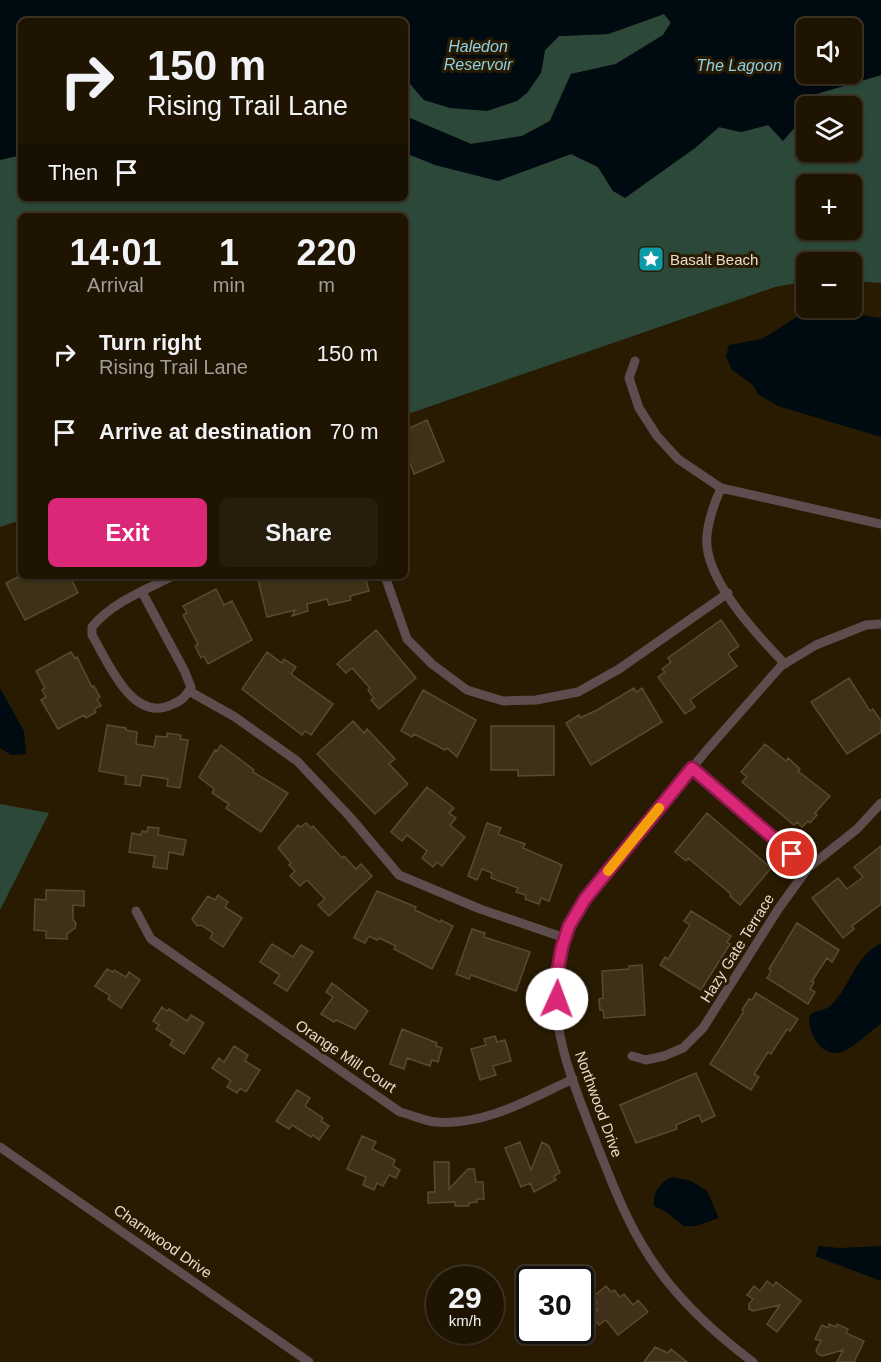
<!DOCTYPE html>
<html lang="en">
<head>
<meta charset="utf-8">
<style>
	body { margin:0; font-family:Helvetica,sans-serif; background:#271d0c; color:#f1f3f6; height:100vh; display:flex; flex-direction:column; font-size:22px; white-space:nowrap }
	* { box-sizing:border-box; margin:0 }
	p { font-size:20px; color:#a19e99 }
	.icon { flex:none; width:33px; height:33px; fill:none; stroke:currentColor; stroke-width:2; stroke-linecap:round; stroke-linejoin:round }
	.map { position:relative; flex:1; overflow:hidden }
	.sheet { position:absolute; left:18px; top:213px; width:390px; height:366px; display:flex; flex-direction:column; background:#1f1402; border-radius:9px; box-shadow:0 2px 4px #0004,0 0 0 2px #3c3324 }
	.sheet>* { flex:none }
	.top-card { position:absolute; left:18px; top:18px; width:390px; height:183px; border-radius:9px; box-shadow:0 2px 4px #0004,0 0 0 2px #3c3324; background:#1f1402; color:#f1f3f6; overflow:hidden }
	.buttons { position:absolute; left:796px; top:18px; display:grid; gap:12px }
	.buttons a { display:grid; place-items:center; width:66px; height:66px; border-radius:9px; background:#1f1402; box-shadow:0 2px 4px #0004,0 0 0 2px #3c3324; font-size:30px }
	.speed { position:absolute; left:426px; top:1266px; display:flex; gap:12px; font-size:30px; font-weight:700; text-align:center }
	.speed>* { display:grid; place-content:center; width:78px; height:78px; border-radius:50%; background:#1f1402; box-shadow:0 2px 4px #0004,0 0 0 2px #3c3324; line-height:1 }
	.speed small { font-size:15px; font-weight:400 }
	.speed .limit { border:3px solid #111; border-radius:9px; background:#fff; color:#111 }
	.pin { position:absolute; display:grid; place-items:center; width:51px; height:51px; color:#fff; margin:-26px; border:3px solid #fff; border-radius:50%; box-shadow:0 2px 6px #0007 }
	.me { position:absolute; width:66px; margin:-33px; rotate:2deg; stroke-linejoin:round; filter:drop-shadow(0 0 4px #0008) }
	.turn { display:flex; align-items:center; gap:21px; height:126px; padding:0 30px; font-size:27px }
	.turn .icon { width:78px; height:78px; stroke-width:2.5 }
	.turn b { display:block; font-size:42px; line-height:51px }
	.then { display:flex; align-items:center; height:57px; padding:0 30px; background:#0003; gap:12px; font-size:22px }
	.eta { display:flex; justify-content:space-evenly; align-items:center; height:102px; text-align:center }
	.eta b { font-size:36px; font-weight:700; line-height:42px }
	.action { display:flex; gap:12px; margin-top:auto; padding:12px 30px }
	.action a { flex:1; height:69px; border-radius:9px; background:#db2777; color:#fff; font-size:24px; font-weight:700; line-height:69px; text-align:center }
	.action a+a { background:#271d0c; color:#f1f3f6 }
	ul { padding:0; list-style:none }
	li { display:flex; align-items:center; gap:18px; height:78px; padding:0 30px }
	li div { flex:1 }
	li b { display:block; font-size:22px }
	li em { font-style:normal }
	.map>svg:first-child { display:block }
</style>
</head>
<body>
<div class="map">
<svg width="881" height="1362" viewBox="0 0 881 1362">
	<rect width="100%" height="100%" fill="#291b02"/>
	<path fill="#2c4839" fill-rule="evenodd" d="M664 14 671 22 663 35 616 64 571 74 550 121 522 136 471 144 405 116V78L424 100 541 73 545 50 559 36 608 34Z
		M881 75V283L852 281V262H807V281L775 287 405 415V216H21V520L0 527V160L21 155V198H405V153L498 180 571 154 598 167 613 191 695 148 719 127 741 132 768 125 798 124 806 97ZM807 106H852V152H807ZM807 184H852V230H807Z
		M0 804 49 813 0 910Z"/>
	<path fill="#000a11" fill-rule="evenodd" d="M0 0H881V75L806 97 798 124 783 141 768 125 741 132 719 127 695 148 625 198 613 191 598 167 571 154 498 181 435 165 405 153V116L471 144 522 136 550 121 571 74 616 64 663 35 671 23 664 14 608 34 559 36 545 50 541 73 527 93 517 101 487 111 450 108 424 100 405 78V21H342L336 17 331 21H21V155L0 160ZM852 28V74H807V28Z
		M836 312 881 318V437L778 406 759 395 752 384 732 370 726 356 729 345 762 339 802 314Z
		M0 688 24 731 26 754 11 755 0 748Z
		M881 943V1024C863 1035 841 1066 821 1047 813 1040 809 1027 809 1017 814 1009 823 1012 830 1006 852 986 851 960 881 943Z
		M672 1177 691 1181 707 1191 719 1218 696 1226H684L665 1211 654 1206C652 1194 660 1182 672 1177Z
		M819 1246 839 1248 881 1246V1281L815 1256Z"/>
	<path fill="#3f3119" stroke="#594a2f" stroke-width="1.5" d="M427 420 444 461 414 474 409 461 405 462V430Z
		M20 576H70L78 593 25 620 6 583Z
		M257 576H365L369 591 350 596 351 600 329 605 327 599 307 604 308 611 292 616 295 610 267 617Z
		M216 589 224 605 232 601 252 640 208 664 204 656 201 658 195 646 198 644 183 615 187 613 183 606Z
		M721 620 739 646 728 654 737 666 690 700 695 707 685 714 658 677 665 672 662 669 671 662 668 658Z
		M376 630 416 678 379 709 371 700 374 698 368 690 370 688 352 668 346 673 337 664Z
		M71 652 75 658 77 657 92 687 94 686 100 697 97 699 101 706 94 709 96 712 86 718 84 715 58 729 41 700 46 697 42 690 45 688 36 671Z
		M267 652 282 663 284 659 296 667 291 674 333 704 311 735 305 731 302 735 242 689Z
		M849 678 870 711 873 709 881 721V732L847 754 811 702Z
		M634 688 636 692 642 688 662 722 591 765 566 723 579 715 580 718 597 710Z
		M423 690 476 720 457 757 447 748 445 750 414 734 412 737 401 731Z
		M353 721 364 733 367 729 395 759 389 764 408 784 375 814 317 754Z
		M107 725 126 728V730L137 732 136 744 154 747 156 736 167 737V733L181 735 180 739 188 740 180 788 167 786 168 779 142 775 140 786 125 784 126 776 99 771Z
		M491 726H554V775L518 776V770H491Z
		M765 744 786 761 788 758 800 769 798 771 830 796 815 813 817 815 810 823 808 821 802 827 797 822 794 825 742 782 747 777 741 772Z
		M221 745 254 770 253 772 288 793 261 832 226 808 229 804 212 793 214 789 199 777 215 750 217 751Z
		M427 787 454 808 449 813 456 818 450 825 465 837 442 866 437 862 433 867 422 858 427 851 407 835 402 841 391 832Z
		M707 813 771 868 740 905 730 896 731 894 688 858 686 861 675 852Z
		M306 823 311 828 313 826 342 858 344 856 356 869 361 864 372 876 329 916 318 905 325 899 307 880 300 886 290 876 295 871 289 865 291 863 278 848 298 825 300 827Z
		M487 823 501 828 498 834 525 844 523 848 562 865 549 901 541 898 539 904 525 899 526 895 516 892 518 888 491 878 492 873 482 869 477 880 468 876Z
		M148 827 159 828 158 835 186 840 183 855 169 852 167 869 153 867 155 856 129 852 132 833 141 835 142 831 147 832Z
		M881 846V904L852 926 854 929 843 938 812 898 838 878 847 889 863 877 854 867Z
		M46 890 84 891V906L73 905V920L76 923 75 928 67 934V939L46 938V931L34 930 35 899 46 900Z
		M377 891 416 907 415 910 440 922 441 920 453 926 432 969 394 949 396 946 379 938 377 940 369 936 365 943 354 938Z
		M218 895 228 902 225 907 242 918 223 947 210 938 213 933 201 925 197 926 192 919 208 896 215 900Z
		M691 911 731 936 727 942 730 944 701 990 660 965 665 957 668 959 690 925 684 921Z
		M797 923 839 950 832 962 827 958 812 981 814 982 810 989 815 992 808 1004 767 978 771 971 769 969Z
		M472 929 485 933 484 937 530 952 516 991 471 975 469 979 456 974Z
		M272 944 293 957 301 945 313 952 287 991 274 983 280 975 260 962Z
		M642 965 645 1015 604 1018 603 1010H600L599 999 603 998 602 971 629 969V966Z
		M107 969 113 972 114 970 126 977 129 972 140 980 121 1008 108 999 110 996 95 986Z
		M332 983 368 1011 355 1029 336 1020 334 1022 321 1014 333 997 326 992Z
		M756 993 798 1019 790 1031 787 1029 771 1054 768 1052 754 1074 759 1077 751 1090 710 1064 744 1011 742 1010 749 999 752 1000Z
		M162 1007 167 1011 169 1009 187 1021 191 1015 204 1023 184 1054 170 1045 173 1040 156 1029 159 1025 153 1021Z
		M402 1029 437 1043 436 1046 442 1048 438 1062 432 1060 430 1066 407 1058 404 1069 390 1064Z
		M495 1036 497 1042 505 1040 511 1061 493 1066 496 1075 480 1080 471 1049 486 1045 484 1039Z
		M234 1046 248 1055 245 1061 260 1070 246 1092 240 1088 237 1093 227 1087 231 1081 212 1068 219 1058 224 1062Z
		M696 1073 715 1116 702 1122 699 1115 676 1125 677 1129 636 1143 620 1105Z
		M297 1090 310 1098 305 1106 323 1118 321 1121 329 1126 319 1140 313 1135 311 1137 292 1125 289 1129 276 1121Z
		M362 1136 376 1142 372 1149 395 1160 393 1166 400 1170 396 1178 389 1175 383 1186 377 1183 374 1190 363 1185 366 1177 347 1169Z
		M520 1142 531 1170 542 1142 549 1146 560 1173 554 1176 556 1180 534 1192 530 1183 521 1187 505 1148Z
		M434 1162H449V1189L468 1169H474L476 1182H483L484 1199H477V1202L469 1203V1206H455V1202L428 1203V1192H435Z
		M767 1281 773 1286 776 1282 801 1301 777 1332 767 1324 780 1305 753 1311 749 1309V1304L753 1299 747 1295 754 1286 760 1291Z
		M606 1286 611 1292 614 1290 620 1297 624 1294 633 1305 638 1300 648 1312 618 1335 606 1320 599 1325 591 1315 598 1310 593 1305 597 1303 593 1297Z
		M829 1324 836 1327 837 1324 848 1329 846 1333 864 1341 854 1362H837L843 1350 822 1356 818 1354 816 1350 821 1341 815 1339 822 1325 828 1328Z
		M655 1347 668 1353 671 1349 687 1362H644Z"/>
	<g fill="none" stroke-linecap="round" stroke-linejoin="round">
		<path stroke="#5d4d4e" stroke-width="9" d="M635 361 629 378 639 408 657 436 678 459 721 488 881 524
			M721 488C714 504 705 527 707 546 711 586 758 636 785 664
			M385 576 407 639 432 664 467 690 503 701 536 700 578 692 619 669 728 593
			M142 592 184 670 191 687C185 698 182 700 171 705 132 723 108 662 92 635V627C111 603 145 590 173 576
			M189 691 235 717 297 761 350 817 399 875 480 909 565 938
			M692 768 808 868
			M136 911 151 939 400 1112C412 1115 424 1121 436 1122 485 1126 530 1099 573 1079
			M632 1056 646 1060 664 1056 683 1048 703 1028 779 908 808 868 857 829 881 803
			M0 1147 309 1362
			M753 1362C710 1330 668 1290 641 1243 619 1205 604 1162 588 1122 570 1075 553 1032 556 980 558 950 570 925 585 899L706 751 781 666 816 645 866 625 881 624"/>
	</g>
	<g fill="none" stroke-linecap="round" stroke-linejoin="round">
		<defs>
			<path id="route" d="M557 999 556 980 562 947 569 926 585 899 692 768 792 854"/>
		</defs>
		<use href="#route" stroke="#8e194d" stroke-width="15"/>
		<use href="#route" stroke="#db2777" stroke-width="10"/>
		<path stroke="#f59e0b" stroke-width="10" d="M608 871 659 808"/>
	</g>
	<defs>
		<symbol id="sight-square" viewBox="-11 -11 22 22"><rect x="-9" y="-9" width="18" height="18" rx="4" fill="#0f9aa8" stroke="#291b02"/><path d="M0-6L1.8-2.2L6-1.7L2.9 1.2L3.7 5.4L0 3.3L-3.7 5.4L-2.9 1.2L-6-1.7L-1.8-2.2Z" fill="#fff"/></symbol>
	</defs>
	<g fill-rule="evenodd">
		<use href="#sight-square" x="636" y="244" width="30" height="30"/>
	</g>
	<g text-anchor="middle" dominant-baseline="central" stroke-width="6" stroke-linejoin="round" paint-order="stroke">
		<g font-size="15" fill="#e5dccd" stroke="#291b02" text-anchor="start">
			<text x="670" y="259">Basalt Beach</text>
		</g>
		<g font-size="15" fill="#e5dccd" stroke="#291b02">
			<text transform="translate(737 948) rotate(-58)">Hazy Gate Terrace</text>
			<text transform="translate(346 1056) rotate(34)">Orange Mill Court</text>
			<text transform="translate(599 1104) rotate(70)">Northwood Drive</text>
			<text transform="translate(163 1241) rotate(35)">Charnwood Drive</text>
		</g>
		<g font-size="16" font-style="italic" fill="#8ccee3" stroke="#291b02">
			<text x="478" y="46">Haledon<tspan x="478" dy="18">Reservoir</tspan></text>
			<text x="739" y="65">The Lagoon</text>
		</g>
	</g>
</svg>
<div class="buttons">
<a><svg class="icon" aria-label="sound" viewBox="0 0 24 24"><path d="M4 9h4l5-4v14l-5-4H4zM17 9q2 3 0 6"/></svg></a>
<a><svg class="icon" aria-label="layers" viewBox="0 0 24 24"><path d="M12 4l9 5-9 5-9-5zM3 14l9 5 9-5"/></svg></a>
<a>+</a>
<a>−</a>
</div>
<div class="speed"><div>29<small>km/h</small></div><div class="limit">30</div></div>
<div class="pin" style="left:792px;top:854px;background:#d93025"><svg class="icon" aria-label="arrive" viewBox="0 0 24 24"><path d="M6 21V4h12l-3 4 3 4H6"/></svg></div>
<svg class="me" style="left:557px;top:999px" viewBox="-20 -20 40 40"><circle r="19" fill="#fff"/><path d="M0-13L10 11 0 6-10 11z" fill="#db2777"/></svg>
<div class="top-card">
<div class="turn"><svg class="icon" aria-label="right" viewBox="0 0 24 24"><path d="M7 20v-9h11M14 6l5 5-5 5"/></svg><div><b>150 m</b>Rising Trail Lane</div></div>
<div class="then">Then<svg class="icon" aria-label="arrive" viewBox="0 0 24 24"><path d="M6 21V4h12l-3 4 3 4H6"/></svg></div>
</div>
<section class="sheet">
<div class="eta">
<div><b>14:01</b><p>Arrival</p></div>
<div><b>1</b><p>min</p></div>
<div><b>220</b><p>m</p></div>
</div>
<ul>
<li><svg class="icon" aria-label="right" viewBox="0 0 24 24"><path d="M7 20v-9h11M14 6l5 5-5 5"/></svg><div><b>Turn right</b><p>Rising Trail Lane</p></div><em>150 m</em></li>
<li><svg class="icon" aria-label="arrive" viewBox="0 0 24 24"><path d="M6 21V4h12l-3 4 3 4H6"/></svg><div><b>Arrive at destination</b></div><em>70 m</em></li>
</ul>
<div class="action"><a>Exit</a><a>Share</a></div>
</section>
</div>
</body>
</html>
